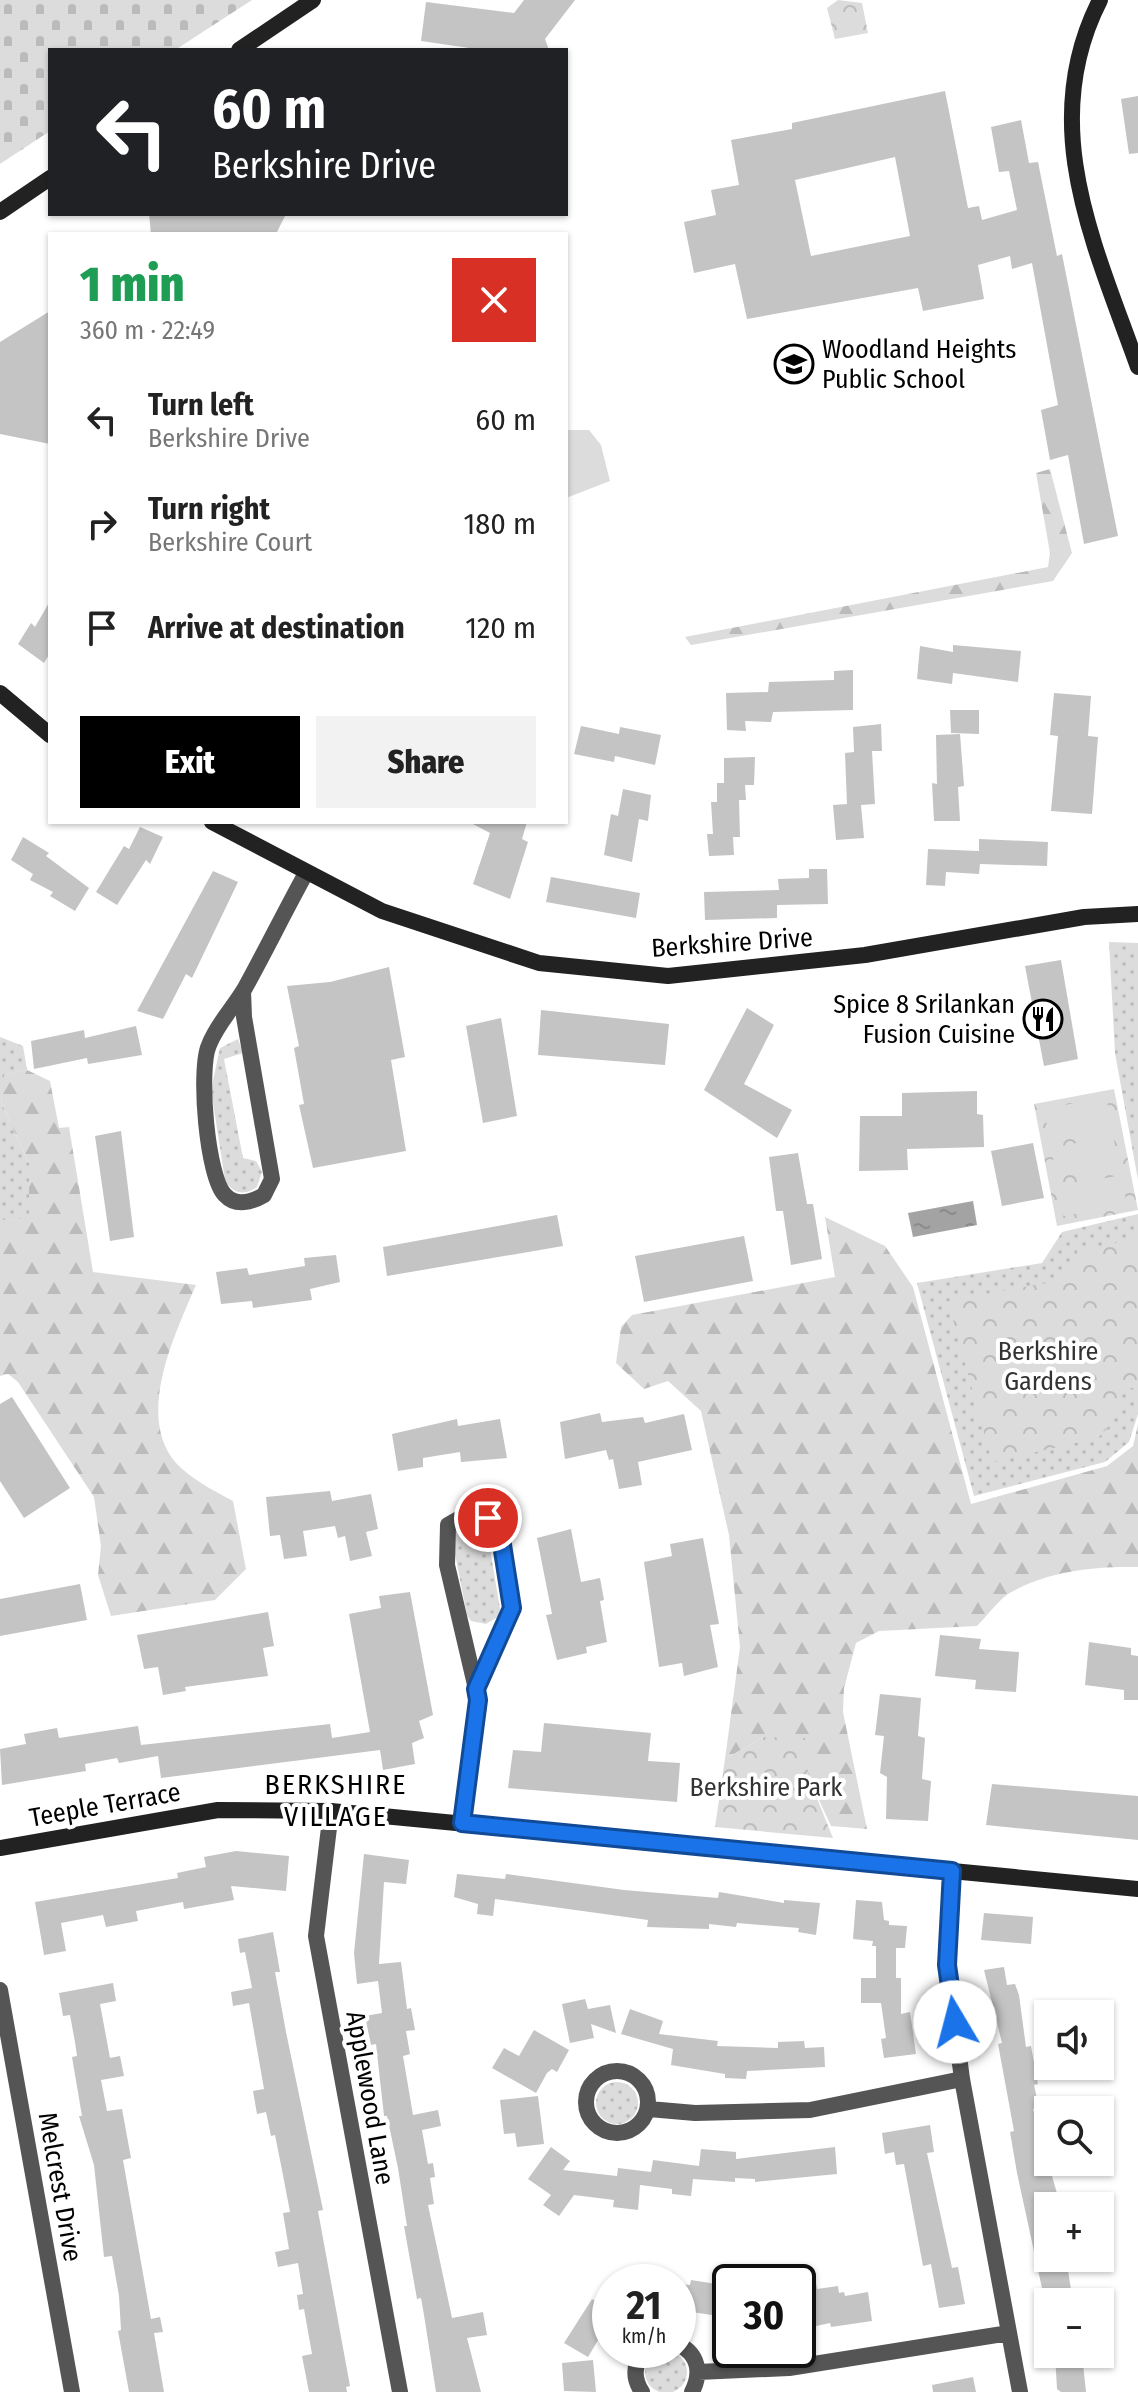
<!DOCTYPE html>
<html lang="en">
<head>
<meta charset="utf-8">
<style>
	body { margin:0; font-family:"Fira Sans Condensed",sans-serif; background:#f2f2f2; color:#222; height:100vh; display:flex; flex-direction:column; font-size:30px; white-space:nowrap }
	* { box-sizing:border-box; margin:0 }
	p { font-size:26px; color:#767676 }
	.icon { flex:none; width:44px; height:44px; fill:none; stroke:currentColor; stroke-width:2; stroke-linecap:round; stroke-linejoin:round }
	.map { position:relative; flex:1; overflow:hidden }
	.sheet { position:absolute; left:48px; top:232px; width:520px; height:592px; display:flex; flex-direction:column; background:#fff; border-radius:0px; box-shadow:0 2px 6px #0004 }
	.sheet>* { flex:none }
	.hud { position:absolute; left:48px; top:48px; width:520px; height:168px; border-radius:0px; box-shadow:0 2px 6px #0004; background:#202124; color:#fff; overflow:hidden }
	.tools { position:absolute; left:1034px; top:2000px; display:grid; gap:16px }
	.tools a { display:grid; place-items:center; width:80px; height:80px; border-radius:0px; background:#fff; box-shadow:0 2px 6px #0004; font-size:40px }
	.speed { position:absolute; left:592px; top:2264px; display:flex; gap:16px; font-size:40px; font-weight:700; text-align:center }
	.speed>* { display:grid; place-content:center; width:104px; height:104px; border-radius:50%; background:#fff; box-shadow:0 2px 6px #0004; line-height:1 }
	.speed small { font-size:20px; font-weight:400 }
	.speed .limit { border:4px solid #111; border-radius:12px; background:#fff; color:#111 }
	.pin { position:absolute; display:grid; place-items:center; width:68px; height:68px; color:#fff; margin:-34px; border:4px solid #fff; border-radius:50%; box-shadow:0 2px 8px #0007 }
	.me { position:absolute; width:88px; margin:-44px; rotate:352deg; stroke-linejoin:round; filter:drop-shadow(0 0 6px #0008) }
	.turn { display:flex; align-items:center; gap:28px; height:168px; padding:0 32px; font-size:36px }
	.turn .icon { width:104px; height:104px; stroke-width:2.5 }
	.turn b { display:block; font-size:56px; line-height:68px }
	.round { display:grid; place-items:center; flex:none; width:84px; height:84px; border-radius:0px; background:#f2f2f2 }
	.headline { display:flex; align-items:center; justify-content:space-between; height:136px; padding:0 32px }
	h1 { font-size:48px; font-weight:800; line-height:60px; color:#1e9e55 }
	.primary-button { display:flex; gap:16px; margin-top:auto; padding:16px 32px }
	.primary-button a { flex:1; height:92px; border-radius:0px; background:#000; color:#fff; font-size:32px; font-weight:800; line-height:92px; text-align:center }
	.primary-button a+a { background:#f2f2f2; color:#222 }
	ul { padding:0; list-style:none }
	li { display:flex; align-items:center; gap:24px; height:104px; padding:0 32px }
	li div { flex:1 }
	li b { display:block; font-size:30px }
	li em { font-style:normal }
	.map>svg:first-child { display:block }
</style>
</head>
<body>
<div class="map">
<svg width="1138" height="2392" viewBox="0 0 1138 2392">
	<defs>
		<pattern id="grass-dots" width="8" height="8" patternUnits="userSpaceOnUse" patternTransform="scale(2)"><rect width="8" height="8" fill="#dcdcdc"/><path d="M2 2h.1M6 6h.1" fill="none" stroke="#bbb" stroke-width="1.8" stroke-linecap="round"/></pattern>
		<pattern id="forest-firs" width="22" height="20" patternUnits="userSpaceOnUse" patternTransform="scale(2)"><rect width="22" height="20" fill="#dcdcdc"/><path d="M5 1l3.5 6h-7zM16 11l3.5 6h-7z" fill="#bbb"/></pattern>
		<pattern id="cemetery-stones" width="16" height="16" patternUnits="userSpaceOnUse" patternTransform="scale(2)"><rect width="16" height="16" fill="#dcdcdc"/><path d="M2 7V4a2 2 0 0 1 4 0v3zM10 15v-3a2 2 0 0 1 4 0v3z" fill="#bbb"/></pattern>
		<pattern id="park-crowns" width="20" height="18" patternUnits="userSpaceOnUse" patternTransform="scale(2)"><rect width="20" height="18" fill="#dcdcdc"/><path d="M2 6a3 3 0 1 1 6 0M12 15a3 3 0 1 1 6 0" fill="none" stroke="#bbb"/></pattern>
		<pattern id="water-ripples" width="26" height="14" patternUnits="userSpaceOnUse" patternTransform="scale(2)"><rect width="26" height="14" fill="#a3a3a3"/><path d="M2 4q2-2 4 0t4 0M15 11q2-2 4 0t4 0" fill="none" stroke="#8b8b8b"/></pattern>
	</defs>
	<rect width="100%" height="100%" fill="#fff"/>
	<path fill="url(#grass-dots)" d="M1109 942 1138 943V1180L1115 1053Z
		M0 1037 23 1046 27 1070 5 1075 1 1102 29 1163V1219L0 1220Z
		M238 1039 243 1053 224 1059 243 1158 256 1161 262 1172 257 1187C245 1196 232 1194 225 1180L211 1090 220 1048Z
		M1138 1214V1414L1129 1442 1105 1462 974 1496 917 1283 1042 1263 1062 1232Z
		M470 1520 487 1530 500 1609 498 1617 486 1624 471 1621 467 1615 453 1544 456 1527Z
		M596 2103a21 21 0 1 1 42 0a21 21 0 1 1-42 0Z
		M645 2372a21 21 0 1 1 42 0a21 21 0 1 1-42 0Z"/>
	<path fill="url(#forest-firs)" d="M1050 469 1072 553 1053 581 691 645 685 637 1048 567 1050 553 1036 473Z
		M27 1070 50 1081 59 1128 69 1127 93 1272 196 1285C175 1334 135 1416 176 1463 192 1480 213 1490 233 1501L246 1569 215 1600 111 1616 98 1575 101 1546 94 1497 18 1382 8 1374 0 1376V1220L29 1218V1163L1 1102 4 1075Z
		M825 1217 885 1246 913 1287 971 1504 1107 1466 1133 1446 1138 1424V1567C1095 1566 1046 1571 1008 1594 997 1602 987 1616 977 1626L879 1631 856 1643 844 1688 843 1712 867 1829 831 1826 808 1776 764 1737 725 1759 740 1647 729 1535 701 1411 668 1381 644 1389 616 1363 621 1327 632 1315 835 1277Z"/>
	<path fill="url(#cemetery-stones)" d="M0 0H252L175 50H50V131L0 164Z"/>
	<path fill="url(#park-crowns)" d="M838 0 862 3 868 33 835 39 827 8Z
		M1114 1089 1138 1210 1057 1226 1034 1104Z
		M1138 1238V1390L1125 1386 1110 1425 1098 1438 992 1462 948 1301 1057 1281 1076 1252Z
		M764 1737 807 1738 808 1776 833 1838 715 1827 725 1759Z"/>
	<path fill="#dcdcdc" d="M566 430H589L601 445 610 481 566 498Z
		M1106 1097 1112 1126 1049 1138 1044 1109Z
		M1113 1136 1119 1165 1057 1177 1051 1148Z
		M1121 1175 1127 1205 1064 1216 1059 1187Z"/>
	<path fill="url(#water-ripples)" d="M973 1201 977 1225 913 1237 908 1213Z"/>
	<path fill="#c4c4c4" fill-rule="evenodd" d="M524 0H575L545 39 549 50H483L421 41 426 2 514 13Z
		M945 91 968 208 979 206 982 220 1017 210 1009 171 999 172 991 127 1021 120 1029 163 1038 162 1057 256 1062 254 1118 536 1084 544 1068 455 1050 460 1041 410 1058 405 1032 263 1012 269 1010 256 978 265 984 299 923 311 918 288 747 319 735 264 694 273 684 222 716 215 711 190 739 185 731 140 792 129V123ZM895 157 910 236 811 256 795 180Z
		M1138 96V153L1129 154 1121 99Z
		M149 214H286L276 234H151Z
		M50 311V444L0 434V342Z
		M50 601V653L44 663 18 644 31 623 35 627Z
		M953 645 1021 651 1018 682 953 673 952 684 917 679 920 646 953 652Z
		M853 670V710L773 712 771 722 745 721 746 731 727 730 726 693 768 692 769 682 834 680V671Z
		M1054 693 1091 696 1088 736 1098 737 1092 814 1051 811 1058 736 1050 735Z
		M950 710H979V734L951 733Z
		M881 724 882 751H872L875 804 861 805 864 838 836 840 833 805 847 804 845 753 854 752 853 727Z
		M581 726 619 734 620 727 661 735 655 765 615 756 614 762 574 754Z
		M960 734 964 786 958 787 960 821H934L932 783 937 784 936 735Z
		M755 757 754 785H745L746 800H739L740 837H733L734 855 709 856 707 834H713L711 802H717V783H724V758Z
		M623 789 651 795 648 821 639 819 632 862 604 855 611 814 618 816Z
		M469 822H527L522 839 528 842 510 899 473 884 490 833Z
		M140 827 163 837 150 864 146 860 117 905 96 892 124 846 129 849Z
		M23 837 49 853 46 856 89 888 75 911 50 896 53 892 30 880 33 874 11 860Z
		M979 839 1048 842 1047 866 980 864 979 874 946 872 945 886 926 885 928 849 979 851Z
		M809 869H827L828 904 777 905V918L705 920 704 892 779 890 778 879 809 878Z
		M213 871 238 882 192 978 186 974 163 1019 137 1011Z
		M551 877 640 893 636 918 546 902Z
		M1061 960 1078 1059 1044 1066 1025 966Z
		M389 967 405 1057 391 1060 406 1151 313 1168 299 1105 304 1104 294 1048 299 1046 287 986 330 982Z
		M747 1008 774 1025 744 1084 792 1110 777 1138 704 1090Z
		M541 1010 669 1024 665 1065 538 1055Z
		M501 1018 517 1116 483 1123 466 1026Z
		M136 1026 142 1055 88 1064 87 1058 34 1069 31 1041 84 1030 85 1038Z
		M977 1091V1114L983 1115 984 1147 907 1149 908 1170 859 1171 860 1116H902V1093Z
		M121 1131 134 1237 110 1241 95 1136Z
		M1033 1143 1044 1198 1002 1206 991 1151Z
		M798 1153 807 1204H813L822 1259 791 1265 783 1211H776L769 1157Z
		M557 1215 563 1246 387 1276 383 1247Z
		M744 1236 753 1281 644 1302 635 1256Z
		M336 1255 340 1282 310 1289 312 1300 253 1308 252 1301 221 1304 216 1272 247 1268 249 1275 305 1266 304 1258Z
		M12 1397 70 1488 24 1518 0 1481V1404Z
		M600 1413 602 1422 643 1417 645 1423 684 1414 692 1450 638 1462 642 1485 619 1489 613 1459 609 1460 606 1450 565 1459 560 1422Z
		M457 1419 458 1426 500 1419 507 1458 461 1462 460 1452 423 1458V1467L398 1471 392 1434Z
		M330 1491 332 1501 371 1494 378 1529 366 1532 372 1556 350 1561 345 1536 338 1538 335 1526 303 1531 307 1556 284 1559 280 1535 270 1536 266 1497Z
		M571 1529 581 1582 600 1578 604 1600 600 1601 607 1642 586 1647 587 1653 557 1660 546 1615 552 1614 537 1538Z
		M703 1538 719 1624 710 1625 718 1667 684 1676 682 1663 659 1667 644 1562 672 1556 670 1544Z
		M80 1584 87 1620 0 1636V1599Z
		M410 1592 433 1715 419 1721 424 1738 412 1743 415 1764 383 1770 380 1750 161 1778 158 1756 119 1763 117 1758 85 1764 86 1771 2 1785 0 1749 26 1744 24 1734 57 1728 59 1738 138 1726 141 1745 330 1724 332 1738 370 1732 349 1614 381 1608 379 1596Z
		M268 1612 274 1646 263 1648 268 1676 185 1687 186 1691 163 1695 158 1667 144 1669 137 1635Z
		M940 1635 981 1639 979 1649 1019 1652 1016 1692 975 1689 976 1680 935 1676Z
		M1089 1642 1131 1648V1655L1138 1656V1700H1124V1690L1085 1685Z
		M880 1694 921 1698 918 1736 925 1738 922 1779 931 1781 928 1821 886 1819 887 1777 880 1773 884 1736 875 1735Z
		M544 1723 651 1733 648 1761 680 1763 677 1802 508 1788 513 1750 541 1752Z
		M992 1784 1138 1796V1840L986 1825Z
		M236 1851 289 1856 286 1891 231 1886 234 1900 184 1909 183 1902 136 1911 138 1921 106 1927 103 1915 61 1923 66 1951 44 1955 35 1902 178 1878 177 1873 206 1867 204 1857Z
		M364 1854 409 1860 406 1884 384 1882 379 1964 401 1962 407 2009 411 2008 415 2030 406 2031 410 2054 403 2056 413 2115 438 2110 441 2126 422 2130 428 2164 433 2163 435 2177 430 2178 434 2204 428 2205 452 2318 483 2312 487 2335 467 2338 481 2392H436L424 2315 421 2298 417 2299 404 2226H407L398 2168 387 2116H384L376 2044 371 2045 365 2016 382 2013 378 1981 357 1984 354 1953Z
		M457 1874 505 1879 506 1874 624 1890 718 1898 719 1892 784 1903V1900L820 1903 816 1935 798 1932 799 1928 737 1923 736 1927 709 1924V1929L647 1927 648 1920 495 1899 493 1916 477 1914 478 1904 454 1897Z
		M856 1900 882 1902 884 1920 889 1921V1925L907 1926 905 1948H896V1978H901V2014L910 2012 916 2054 884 2058 881 2039 886 2038 881 2003H861V1978H876V1946H872L873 1941 853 1939Z
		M984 1913 1033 1917 1031 1944 981 1940Z
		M273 1932 280 1972H275L286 2032 323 2210 318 2211 350 2386 346 2387 347 2392H309L302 2356 312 2354 304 2309 299 2310 297 2295 303 2294 298 2263 278 2267 275 2252 289 2249 283 2213 290 2212 282 2170 275 2135 271 2136 266 2112 257 2114 253 2091 264 2089 249 2003 233 2006 231 1992 252 1988 245 1952 240 1953 238 1939Z
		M1004 1967 1007 1985 1015 1984 1019 1995 1026 2047 1031 2046 1038 2084 1034 2085 1039 2108 1033 2109 1060 2204 1048 2206V2258H1066L1073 2302H1045L1017 2173 1010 2132 1014 2131 998 2044 1002 2043 984 1970Z
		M113 1983 116 2001 100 2004 110 2058 120 2056 124 2076 101 2080 107 2111 122 2109 131 2158 123 2160 145 2285 151 2319 160 2317 163 2332 154 2333 164 2392H129L118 2331 121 2330 119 2296 112 2256 104 2257 94 2165 79 2116H82L72 2057 77 2056 75 2042 70 2015 63 2016 59 1993Z
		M585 1999 588 2009 610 2005 616 2033 591 2024 594 2038 570 2043 562 2004Z
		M630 2009 663 2021 659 2034 718 2041 717 2046 778 2048V2042L804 2041 805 2048 824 2047 825 2067 747 2071 746 2079 725 2078V2074L671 2065 673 2049 621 2034Z
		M534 2030 569 2050 557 2072 552 2069 547 2073 536 2093 492 2068 504 2048 519 2056Z
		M538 2096 544 2144 517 2147 515 2133 504 2134 500 2100Z
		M930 2125 934 2152 927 2153 952 2268 958 2267 965 2304 939 2308 931 2264 923 2266 904 2164 896 2165 894 2152 885 2154 882 2133Z
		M551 2147 570 2161 563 2170 617 2176 618 2168 651 2172 653 2160 699 2166 701 2149 736 2152V2159L835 2147 837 2174 755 2182V2179L735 2178V2182L693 2179 691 2196 672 2194V2189L640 2185 638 2210 613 2207 614 2200 574 2195 559 2216 543 2205 551 2195 528 2179Z
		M691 2280 716 2284 712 2315 678 2310 680 2284 690 2285Z
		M816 2283 817 2289 838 2286 839 2293 844 2292 845 2296 868 2292 872 2321 831 2327 830 2323 798 2330V2296L804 2295 802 2286Z
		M592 2299 610 2310V2320L588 2357 564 2343Z
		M1055 2354H1082L1086 2392H1061L1057 2389Z
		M593 2360 596 2392 564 2391 562 2363Z
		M973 2377 976 2392H933L932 2385Z"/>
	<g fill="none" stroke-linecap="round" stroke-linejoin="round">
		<path stroke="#555" stroke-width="16" d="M243 991 244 1017 272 1179 264 1195C252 1202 236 1207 225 1195 207 1178 198 1069 209 1045 217 1024 234 1007 245 988 266 950 285 911 306 873
			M331 1811 316 1936 400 2392
			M462 1823 478 1700 476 1689 447 1565 448 1525 469 1513 488 1518 500 1532 512 1608 476 1689
			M952 1871 947 1965 962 2079 1020 2392
			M0 1990 72 2392
			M586 2102a31 31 0 1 1 62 0a31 31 0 1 1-62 0Z
			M649 2109 695 2113 810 2110 962 2079
			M678 2344C698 2354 702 2372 692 2392
			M698 2372 789 2368 1009 2333
			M642 2392C632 2377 634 2363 645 2350"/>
		<path stroke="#222" stroke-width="16" d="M1100 0C1036 125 1095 246 1138 367
			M239 50 313 0
			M0 212 50 178
			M0 693 50 735
			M212 822 382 911 539 963 668 976 865 955 1084 917 1138 914
			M0 1848 218 1810 331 1811 1138 1889"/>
	</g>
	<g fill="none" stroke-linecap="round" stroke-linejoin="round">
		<defs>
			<path id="route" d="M488 1518 500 1532 512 1608 476 1689 478 1700 462 1823 952 1871 947 1965 955 2022"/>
		</defs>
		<use href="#route" stroke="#114b97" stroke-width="20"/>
		<use href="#route" stroke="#1a73e8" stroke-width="14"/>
	</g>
	<defs>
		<symbol id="school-ring" viewBox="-11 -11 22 22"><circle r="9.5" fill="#fff" stroke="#000" stroke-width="1.5"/><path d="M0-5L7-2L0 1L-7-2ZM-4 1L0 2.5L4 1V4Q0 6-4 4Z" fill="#000"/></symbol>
		<symbol id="restaurant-ring" viewBox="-11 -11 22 22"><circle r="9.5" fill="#fff" stroke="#000" stroke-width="1.5"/><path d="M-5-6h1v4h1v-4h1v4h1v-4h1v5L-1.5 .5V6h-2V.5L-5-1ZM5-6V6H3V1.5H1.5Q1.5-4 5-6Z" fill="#000"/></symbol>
	</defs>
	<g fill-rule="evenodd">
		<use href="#school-ring" x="772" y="342" width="44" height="44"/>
		<use href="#restaurant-ring" x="1021" y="997" width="44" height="44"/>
	</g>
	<g text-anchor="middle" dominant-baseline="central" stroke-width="8" stroke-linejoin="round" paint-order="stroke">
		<g font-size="26" fill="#000" stroke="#fff" text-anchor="start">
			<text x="822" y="349">Woodland Heights<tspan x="822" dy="30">Public School</tspan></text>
			<text x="1015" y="1004" text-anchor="end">Spice 8 Srilankan<tspan x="1015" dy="30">Fusion Cuisine</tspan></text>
		</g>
		<g font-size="26" fill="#000" stroke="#fff">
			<text transform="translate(732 943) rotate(-4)">Berkshire Drive</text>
			<text transform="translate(105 1805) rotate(-10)">Teeple Terrace</text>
			<text transform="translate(370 2098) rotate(80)">Applewood Lane</text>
			<text transform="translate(60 2187) rotate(80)">Melcrest Drive</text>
		</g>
		<g font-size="26" fill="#333" stroke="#fff">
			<text x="1048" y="1351">Berkshire<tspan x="1048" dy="30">Gardens</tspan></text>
			<text x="766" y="1787">Berkshire Park</text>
		</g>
		<g font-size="28" letter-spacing="2" fill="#000" stroke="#fff">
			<text x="336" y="1784">BERKSHIRE<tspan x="336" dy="32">VILLAGE</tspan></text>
		</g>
	</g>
</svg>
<div class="tools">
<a><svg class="icon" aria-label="sound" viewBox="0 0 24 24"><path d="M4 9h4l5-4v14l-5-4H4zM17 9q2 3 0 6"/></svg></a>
<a><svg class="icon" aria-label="search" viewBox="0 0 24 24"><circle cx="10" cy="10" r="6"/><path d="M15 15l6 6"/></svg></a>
<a>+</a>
<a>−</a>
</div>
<div class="speed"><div>21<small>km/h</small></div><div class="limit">30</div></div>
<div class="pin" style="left:488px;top:1518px;background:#d93025"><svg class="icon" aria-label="arrive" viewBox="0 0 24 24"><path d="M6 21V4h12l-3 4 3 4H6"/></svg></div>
<svg class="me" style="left:955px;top:2022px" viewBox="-20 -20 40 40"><circle r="19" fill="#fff"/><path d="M0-13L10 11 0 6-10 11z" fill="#1a73e8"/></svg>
<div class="hud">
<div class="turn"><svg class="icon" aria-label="left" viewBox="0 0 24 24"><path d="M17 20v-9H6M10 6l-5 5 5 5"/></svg><div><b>60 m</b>Berkshire Drive</div></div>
</div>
<section class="sheet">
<div class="headline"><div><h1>1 min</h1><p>360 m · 22:49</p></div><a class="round" style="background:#d93025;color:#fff"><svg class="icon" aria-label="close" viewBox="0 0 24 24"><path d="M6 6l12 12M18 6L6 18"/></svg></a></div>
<ul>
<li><svg class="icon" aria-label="left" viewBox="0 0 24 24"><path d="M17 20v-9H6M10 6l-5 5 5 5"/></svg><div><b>Turn left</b><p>Berkshire Drive</p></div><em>60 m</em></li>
<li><svg class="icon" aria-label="right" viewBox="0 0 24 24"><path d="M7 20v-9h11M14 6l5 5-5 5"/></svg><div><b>Turn right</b><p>Berkshire Court</p></div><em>180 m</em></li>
<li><svg class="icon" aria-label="arrive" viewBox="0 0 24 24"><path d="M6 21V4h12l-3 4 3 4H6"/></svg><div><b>Arrive at destination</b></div><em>120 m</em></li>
</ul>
<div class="primary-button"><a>Exit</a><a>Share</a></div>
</section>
</div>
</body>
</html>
